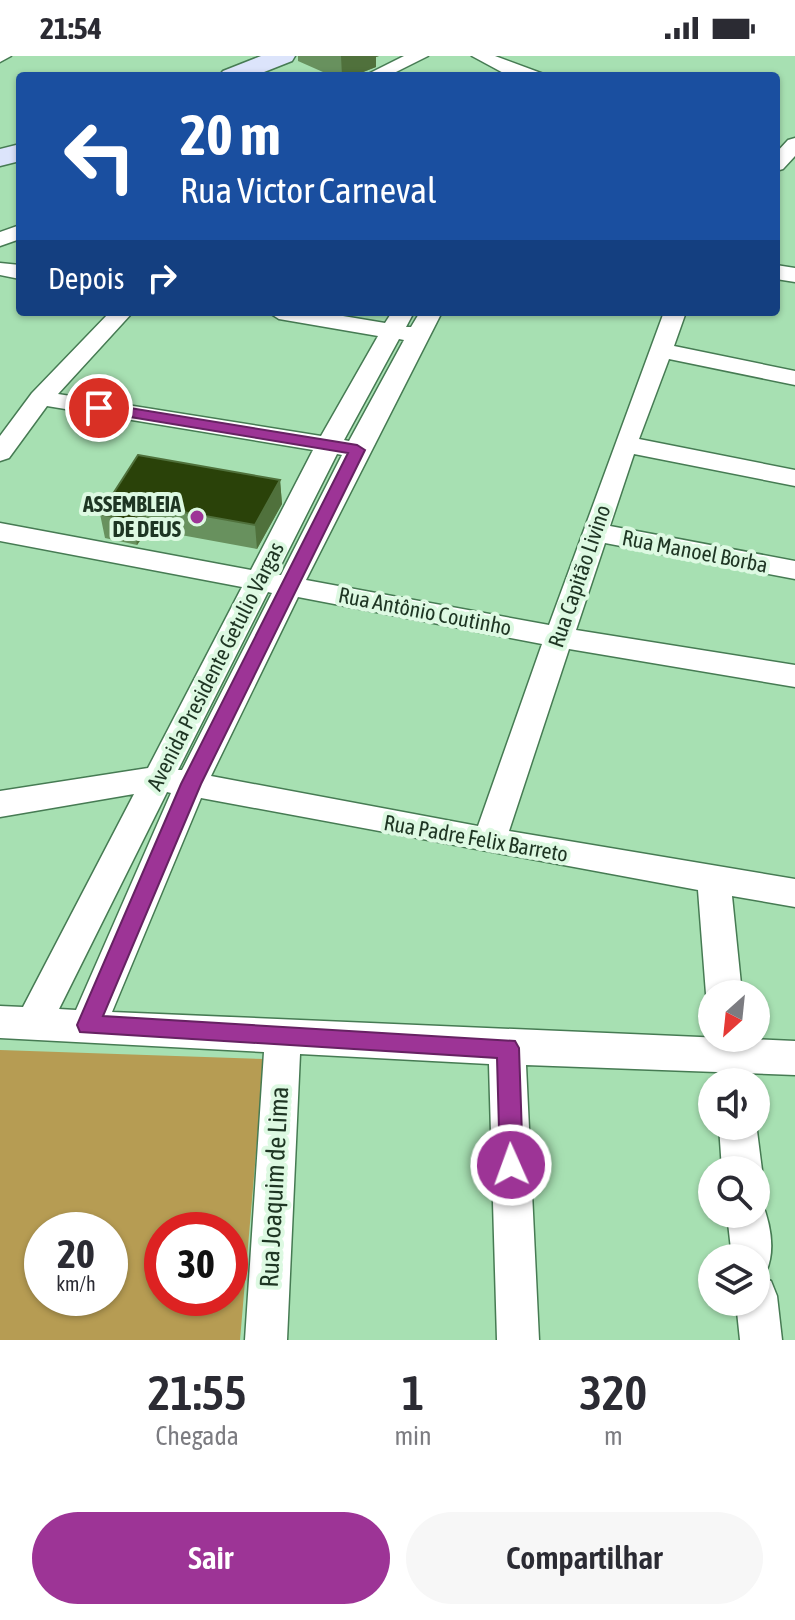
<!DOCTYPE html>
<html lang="pt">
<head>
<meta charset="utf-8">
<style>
	body { margin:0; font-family:"Asap Condensed",sans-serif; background:#f7f7f7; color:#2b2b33; height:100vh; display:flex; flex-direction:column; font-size:30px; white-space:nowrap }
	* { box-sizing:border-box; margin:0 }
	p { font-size:26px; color:#7c7c81 }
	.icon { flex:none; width:44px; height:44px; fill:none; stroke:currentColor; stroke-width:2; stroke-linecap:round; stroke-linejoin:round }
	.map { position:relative; height:1284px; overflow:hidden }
	.panel { display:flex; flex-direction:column; background:#fff; flex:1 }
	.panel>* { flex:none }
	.guide { position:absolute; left:16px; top:16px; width:764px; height:244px; border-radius:8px; box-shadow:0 2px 6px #0004; background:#1a4fa0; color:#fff; overflow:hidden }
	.needle { width:52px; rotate:207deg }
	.tools { position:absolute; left:698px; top:924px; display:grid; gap:16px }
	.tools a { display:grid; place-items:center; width:72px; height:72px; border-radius:50%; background:#fff; box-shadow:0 2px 6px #0004; font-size:40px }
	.speed { position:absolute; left:24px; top:1156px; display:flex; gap:16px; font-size:40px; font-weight:700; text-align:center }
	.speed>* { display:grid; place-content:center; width:104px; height:104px; border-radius:50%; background:#fff; box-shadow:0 2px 6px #0004; line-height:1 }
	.speed small { font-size:20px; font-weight:400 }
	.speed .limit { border:12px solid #d22; background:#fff; color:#111 }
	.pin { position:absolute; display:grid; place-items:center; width:68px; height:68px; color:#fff; margin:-34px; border:4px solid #fff; border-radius:50%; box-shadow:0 2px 8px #0007 }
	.me { position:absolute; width:88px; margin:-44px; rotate:358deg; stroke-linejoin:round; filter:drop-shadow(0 0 6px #0008) }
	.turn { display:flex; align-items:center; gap:28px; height:168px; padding:0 32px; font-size:36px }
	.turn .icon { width:104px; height:104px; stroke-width:2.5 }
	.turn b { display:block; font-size:56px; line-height:68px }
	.then { display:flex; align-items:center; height:76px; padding:0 32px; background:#0003; gap:16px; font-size:30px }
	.eta { display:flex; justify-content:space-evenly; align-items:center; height:136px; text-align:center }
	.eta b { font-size:48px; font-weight:600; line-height:56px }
	.button { display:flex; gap:16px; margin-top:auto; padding:16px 32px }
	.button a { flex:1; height:92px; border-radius:48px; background:#9d3496; color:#fff; font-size:32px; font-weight:600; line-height:92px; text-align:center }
	.button a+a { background:#f7f7f7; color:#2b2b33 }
	.status { display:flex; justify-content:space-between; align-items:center; height:56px; padding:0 40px; background:#fff; direction:ltr }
	.status svg { height:22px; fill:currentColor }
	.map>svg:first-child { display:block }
</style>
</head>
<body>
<div class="status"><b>21:54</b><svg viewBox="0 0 49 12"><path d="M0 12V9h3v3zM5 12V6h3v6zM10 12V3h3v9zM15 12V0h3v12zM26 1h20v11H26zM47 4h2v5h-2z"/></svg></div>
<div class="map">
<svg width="795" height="1284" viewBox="0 0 795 1284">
	<rect width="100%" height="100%" fill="#a7e0b2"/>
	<path fill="#b69c53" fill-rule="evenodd" d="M0 994 264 1003 240 1284H0ZM42 1174H110V1242H42ZM162 1174H230V1242H162Z"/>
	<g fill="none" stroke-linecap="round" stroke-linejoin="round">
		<defs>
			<path id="street" d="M0 0H11L0 6Z
				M404 0H428L388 20H364Z
				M472 0H495L549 20H509Z
				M795 82V100L783 113 776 115V97L788 84Z
				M20 169V183L0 190V176Z
				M0 207 20 209V223L0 219Z
				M776 209 795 212V226L776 223Z
				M110 256H133L58 338 321 380 378 280 279 263 268 256H319L385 267 392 256H414L406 271H411L420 256H442L306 524 549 569 664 256H686L674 290 795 315V329L669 303 639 383 795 414V430L634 398 610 470 795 505V523L605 487 576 574 795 609V631L569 593 509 775 795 823V851L732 840 742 938H712V949L706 938 698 834 201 742 112 956 795 985V1019L526 1009 539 1284H497L489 1008 300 998 287 1284H245L264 996 0 982V950L23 951 134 738 0 761V735L148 712 242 531 0 485V467L251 514 313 394 47 350 9 402 0 405V380L32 337ZM399 283 404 284 349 385 344 384ZM337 398 342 399 281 519H276ZM268 536 272 537 182 714H178ZM298 541 542 588 478 770 211 720ZM167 736 171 737 76 954 59 953Z
				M756 1067 762 1114 756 1127V1114H722L719 1070Z
				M756 1142 761 1144C770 1166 776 1194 766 1216L758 1220 771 1225 777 1240 782 1284H740L736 1246H756V1202H732L727 1158H756Z"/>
			<path id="secondary" d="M261 0H295L292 5 254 20H219L223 15Z
				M20 88V105L0 110V93Z"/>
		</defs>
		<use href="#street" stroke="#467b53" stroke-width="3"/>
		<use href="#secondary" stroke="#467b53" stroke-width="3"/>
		<use href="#street" fill="#fff" fill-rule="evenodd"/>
		<use href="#secondary" fill="#dce4fb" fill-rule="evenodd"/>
	</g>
	<path fill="#68915e" d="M298 0H379L376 1V11L353 20H332L298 5Z
		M280 424 282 448 257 493 148 473 137 489 105 482 100 458Z"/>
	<path fill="#50713c" d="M341 0H379L376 1V11L353 20H342Z
		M280 424 282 448 257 493 255 469Z
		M144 449 148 473 137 489 133 465Z"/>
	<path fill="#2a4209" stroke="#50713c" stroke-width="2" d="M138 399 280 424 255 469 144 449 133 465 100 458Z"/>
	<path fill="#9d3496" stroke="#662262" stroke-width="2" d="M99 347 357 389 365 394 201 728 103 960 515 985 519 992 523 1109 520 1117 511 1120 503 1117 500 1109 497 1002 80 976 77 969 181 728 348 397 94 355 91 352Z"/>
	<circle fill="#9d3496" stroke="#ddf9e2" stroke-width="3" cx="197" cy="461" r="8"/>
	<g text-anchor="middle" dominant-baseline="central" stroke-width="8" stroke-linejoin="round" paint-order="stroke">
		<g font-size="22" font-weight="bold" fill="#1e3523" stroke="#ddf9e2" text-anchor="end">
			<text x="181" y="448">ASSEMBLEIA<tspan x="181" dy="25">DE DEUS</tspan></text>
		</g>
		<g font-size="22" fill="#1e3523" stroke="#ddf9e2">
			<text transform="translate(695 495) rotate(11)">Rua Manoel Borba</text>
			<text transform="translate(579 520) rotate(-71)">Rua Capitão Livino</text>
			<text transform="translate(425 555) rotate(11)">Rua Antônio Coutinho</text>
			<text transform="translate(215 610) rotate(-63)">Avenida Presidente Getulio Vargas</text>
			<text transform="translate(476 782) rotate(10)">Rua Padre Felix Barreto</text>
		</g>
		<g font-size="26" fill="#1e3523" stroke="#ddf9e2">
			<text transform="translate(274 1131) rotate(-87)">Rua Joaquim de Lima</text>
		</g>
	</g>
</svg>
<div class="tools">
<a><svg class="needle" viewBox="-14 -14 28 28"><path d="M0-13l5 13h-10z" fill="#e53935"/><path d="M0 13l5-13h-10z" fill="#7c7c81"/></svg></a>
<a><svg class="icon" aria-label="sound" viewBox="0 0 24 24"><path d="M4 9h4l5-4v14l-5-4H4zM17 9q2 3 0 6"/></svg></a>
<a><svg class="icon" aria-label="search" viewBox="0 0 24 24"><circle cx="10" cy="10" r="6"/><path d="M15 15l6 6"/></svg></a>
<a><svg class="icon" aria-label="layers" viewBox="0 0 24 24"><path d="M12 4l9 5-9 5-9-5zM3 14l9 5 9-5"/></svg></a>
</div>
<div class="speed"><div>20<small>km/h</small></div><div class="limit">30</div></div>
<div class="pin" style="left:99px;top:352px;background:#d93025"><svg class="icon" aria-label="arrive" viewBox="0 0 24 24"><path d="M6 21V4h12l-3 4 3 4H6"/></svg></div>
<svg class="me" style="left:511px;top:1109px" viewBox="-20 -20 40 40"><circle r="17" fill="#9d3496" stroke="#fff" stroke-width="3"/><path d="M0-11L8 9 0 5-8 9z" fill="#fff"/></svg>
<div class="guide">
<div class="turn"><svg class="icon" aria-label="left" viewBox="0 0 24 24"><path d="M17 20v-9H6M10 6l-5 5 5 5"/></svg><div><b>20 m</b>Rua Victor Carneval</div></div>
<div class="then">Depois<svg class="icon" aria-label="right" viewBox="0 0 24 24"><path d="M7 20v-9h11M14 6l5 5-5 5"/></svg></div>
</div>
</div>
<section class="panel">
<div class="eta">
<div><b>21:55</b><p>Chegada</p></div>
<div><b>1</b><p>min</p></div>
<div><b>320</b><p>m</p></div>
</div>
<div class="button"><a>Sair</a><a>Compartilhar</a></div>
</section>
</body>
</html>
